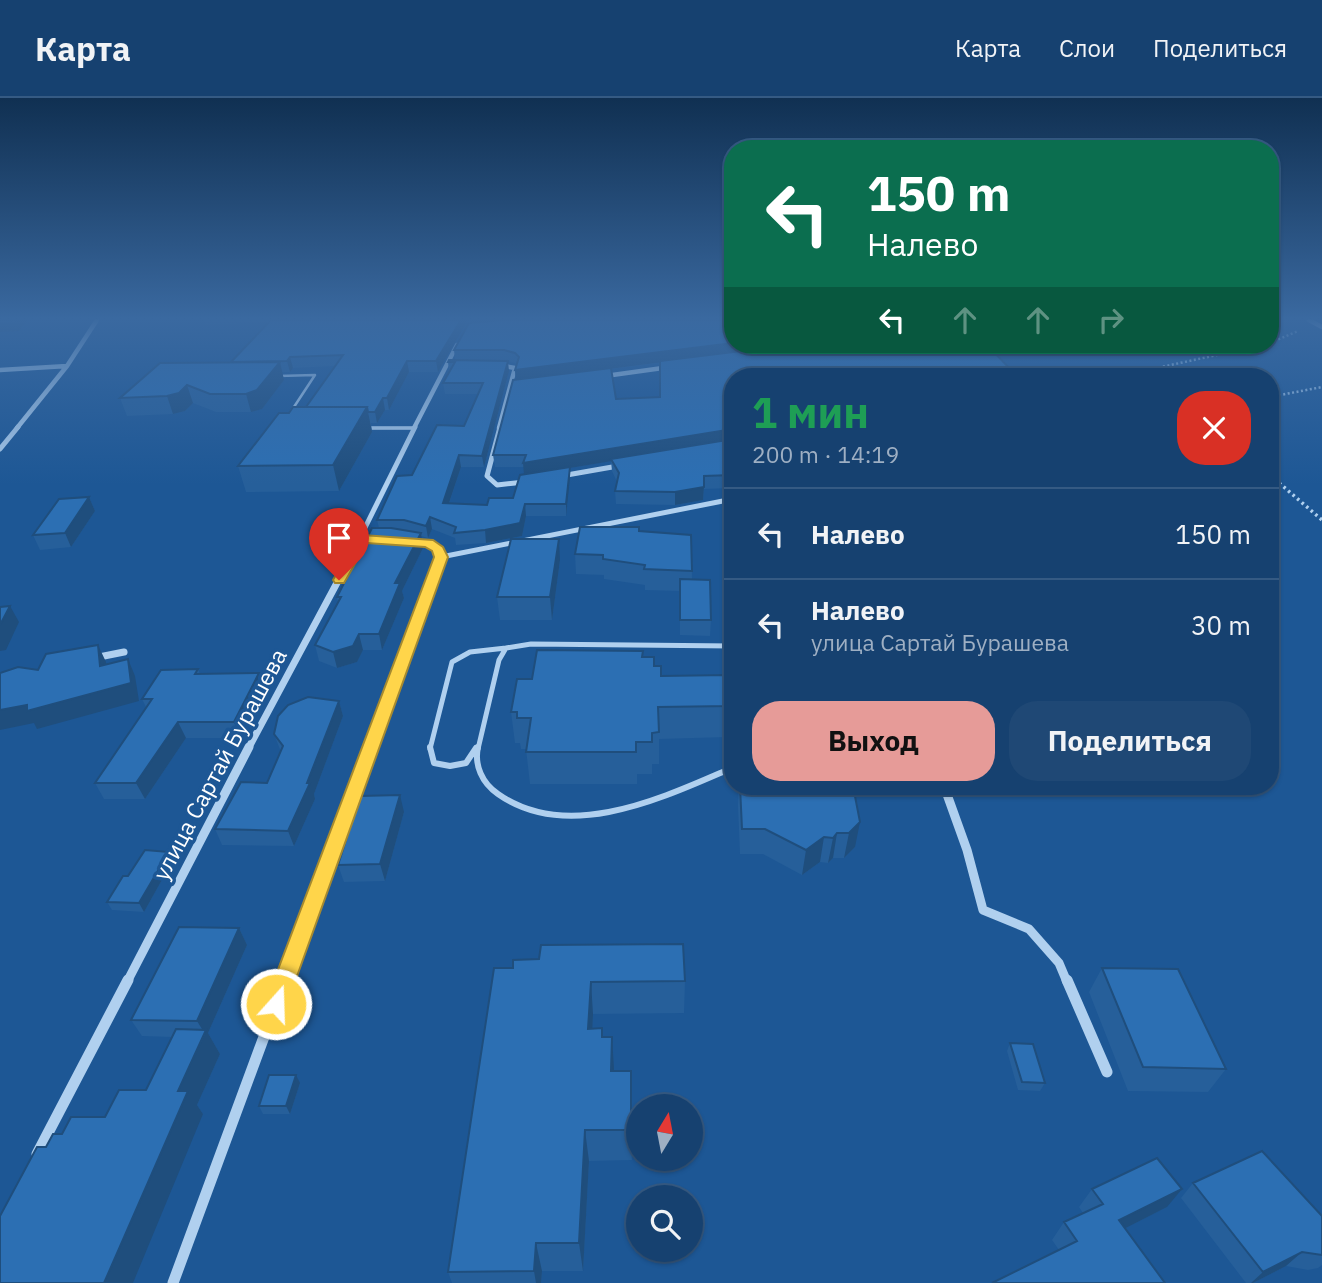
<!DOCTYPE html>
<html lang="ru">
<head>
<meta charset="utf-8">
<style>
	body { margin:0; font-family:"IBM Plex Sans",sans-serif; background:#1f4875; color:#f1f3f6; height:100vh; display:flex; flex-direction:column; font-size:26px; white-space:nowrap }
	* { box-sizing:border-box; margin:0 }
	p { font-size:23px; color:#9eafc3 }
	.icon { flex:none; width:38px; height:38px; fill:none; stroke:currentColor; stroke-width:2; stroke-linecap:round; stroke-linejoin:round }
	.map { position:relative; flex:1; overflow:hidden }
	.side { position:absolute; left:724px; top:270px; width:555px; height:427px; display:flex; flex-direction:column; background:#164170; border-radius:28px; box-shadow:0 2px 5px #0004,0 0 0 2px #355a83 }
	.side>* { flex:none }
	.banner { position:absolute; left:724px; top:42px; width:555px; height:214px; border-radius:28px; box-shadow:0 2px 5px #0004,0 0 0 2px #355a83; background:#0b6e4f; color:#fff; overflow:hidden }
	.needle { width:46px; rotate:10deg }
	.buttons { position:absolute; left:626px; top:996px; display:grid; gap:14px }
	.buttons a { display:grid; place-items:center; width:77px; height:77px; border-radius:50%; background:#164170; box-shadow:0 2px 5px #0004,0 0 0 2px #355a83; font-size:35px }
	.pin { position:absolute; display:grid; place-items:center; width:60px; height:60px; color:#fff; margin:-72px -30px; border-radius:50% 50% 50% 0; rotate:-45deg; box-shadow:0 0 7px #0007 }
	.pin .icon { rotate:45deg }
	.me { position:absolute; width:77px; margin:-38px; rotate:20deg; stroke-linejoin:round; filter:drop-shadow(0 0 5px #0008) }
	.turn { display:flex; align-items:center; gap:24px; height:147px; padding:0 28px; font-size:32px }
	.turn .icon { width:91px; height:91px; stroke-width:2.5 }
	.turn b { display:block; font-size:49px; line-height:60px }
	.lanes { display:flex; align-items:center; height:66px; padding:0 28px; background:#0003; justify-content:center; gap:35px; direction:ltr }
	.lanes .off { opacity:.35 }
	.round { display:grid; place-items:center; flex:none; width:74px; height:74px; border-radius:28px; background:#1f4875 }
	.summary { display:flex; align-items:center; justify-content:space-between; height:119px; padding:0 28px }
	h1 { font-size:42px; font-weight:800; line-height:52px; color:#1e9e55 }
	.action { display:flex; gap:14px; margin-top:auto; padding:14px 28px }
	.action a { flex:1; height:80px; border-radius:28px; background:#e69b98; color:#111; font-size:28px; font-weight:800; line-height:80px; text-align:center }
	.action a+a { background:#1f4875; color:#f1f3f6 }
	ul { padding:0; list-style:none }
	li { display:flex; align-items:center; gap:21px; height:91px; padding:0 28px; border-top:2px solid #355a83 }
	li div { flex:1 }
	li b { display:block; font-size:26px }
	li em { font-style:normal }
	header { display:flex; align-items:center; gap:42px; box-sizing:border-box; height:98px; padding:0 35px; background:#164170; border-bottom:2px solid #355a83 }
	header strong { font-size:33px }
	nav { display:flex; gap:38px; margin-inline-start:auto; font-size:24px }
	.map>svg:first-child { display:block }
</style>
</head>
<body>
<header>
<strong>Карта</strong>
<nav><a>Карта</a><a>Слои</a><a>Поделиться</a></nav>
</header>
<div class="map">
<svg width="1322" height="1185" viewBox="0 0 1322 1185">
	<rect width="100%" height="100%" fill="#1d5795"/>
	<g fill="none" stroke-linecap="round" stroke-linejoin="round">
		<path stroke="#b0d0ef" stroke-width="2.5" stroke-dasharray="2 2.5" stroke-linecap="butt" d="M1270 245 1298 233
			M1119 278 1264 247
			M1270 299 1322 289"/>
		<path stroke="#b0d0ef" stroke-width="3.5" stroke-dasharray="2.5 3.5" stroke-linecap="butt" d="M1270 377 1322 422"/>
		<path stroke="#b0d0ef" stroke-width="2.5" d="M278 278 315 277 290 315
			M365 330H414"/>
		<path stroke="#b0d0ef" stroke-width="3.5" d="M365 330H414"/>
		<path stroke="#b0d0ef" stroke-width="5" d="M430 651 452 564 470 554 506 550
			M478 651 499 562 506 550 531 546 733 548"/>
		<path stroke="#b0d0ef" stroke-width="6" d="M430 649 434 665 450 668 466 665 476 650
			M478 649C474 667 482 685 498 696 566 744 658 702 725 673H733"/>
		<path stroke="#b0d0ef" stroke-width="4.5" d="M1309 222 1322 229
			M499 267 515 270 499 330
			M0 272 67 268
			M605 278 670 269
			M17 330 67 268 97 222
			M414 330 457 247"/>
		<path stroke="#b0d0ef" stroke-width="5" d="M500 329 487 378 497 387 525 384
			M0 351 18 329
			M561 378 618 368
			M416 443 432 447 441 459
			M345 470 415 329
			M437 470 441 459 733 401"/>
		<path stroke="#b0d0ef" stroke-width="7" d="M94 560 124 554
			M248 651 346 468
			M370 651 438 468"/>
		<path stroke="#b0d0ef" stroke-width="9" d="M944 688 967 752 983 812 1029 831 1059 865 1067 884
			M127 884 249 649
			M284 884 371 649"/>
		<path stroke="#b0d0ef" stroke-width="11" d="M1067 882 1107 974
			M37 1056 128 882
			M173 1185 285 882"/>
	</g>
	<path fill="#265f9a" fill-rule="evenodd" d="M204 222H468L438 274H409L389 312H385L377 325H371L372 334 339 393 246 394 238 368 289 315 306 309 335 268 293 270 290 274H282L284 282 262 311 251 314H216L193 305 185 313 173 316 127 318 120 300 231 265 269 224 205 227Z
		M475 224 733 278V390L704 391 703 402 675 407 616 406 615 393 617 384 612 373 611 363 570 370V380L566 418H526L522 438 486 445 456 447 455 440 432 431 428 440 421 438 423 450 402 493 404 500 382 552H363L357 564 337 570 319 563 315 547 338 504 337 499 379 430 377 422 412 377 464 328 479 296H445L443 285 449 274 448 264 455 262 454 252ZM456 262H505L517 266 515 272 516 282 493 357 495 369H524V376L513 400 487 407 449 406 461 369H484L509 273ZM660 265V299L616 301 611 271Z
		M89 399 95 413 71 449 40 452 33 437Z
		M639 433 691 437 692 481 711 522 710 538 680 537V493L645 492V487L604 481V477L576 476 575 456Z
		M560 462 552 522H500L497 499Z
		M643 559 654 568 661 578 730 608 728 639 659 641V666H652V676H637V686H530L526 651H521L520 645H515L511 614 532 581Z
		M198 571 200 576 259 575 265 591 240 640H186L145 701H104L95 685 146 609 142 601Z
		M339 603 343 618 314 696 315 701 294 748 222 747 215 731 267 685 281 654 274 636Z
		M739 688H853L855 749 844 760H833L828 765 820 764 802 777 763 756H740L738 707Z
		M404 714 385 783 344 784 338 767Z
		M169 754 173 762 144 814 112 812 107 804 128 778Z
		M239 830 247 847 208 935 220 956 197 1007 203 1016 46 1049 62 1036 105 1019 146 992 173 939 142 938 131 922Z
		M494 870 685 883 684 915 593 916 592 931 603 939 614 973H631L632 1004V1062L589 1063 583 1173H542L541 1185H452L448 1174Z
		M1102 870 1226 971 1208 994 1128 993 1089 894Z
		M1010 945 1045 985 1040 993 1018 992 1007 953Z
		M300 985 290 1016H263L259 1008Z
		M1193 1085 1322 1118V1167L1318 1170 1308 1172 1286 1168 1253 1185H1246L1181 1100Z
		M1092 1091 1167 1109 1125 1130 1059 1152 1052 1142 1064 1124 1083 1115 1079 1109Z"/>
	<path fill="#1f4e7d" d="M17 222H27L19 233 0 234V225Z
		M461 222H468L438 274 436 263Z
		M475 222H506L475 224Z
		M733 245V247H796L516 283 515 272Z
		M290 259 293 270 290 274 287 263Z
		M407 263 409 274 389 312 387 300Z
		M508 263 509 273 484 369 482 358Z
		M280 264 284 282 262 311 251 314 246 296Z
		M187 287 193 305 185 313 173 316 167 298Z
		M383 300 385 312 377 325 375 314Z
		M367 309 372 334 339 393 333 367Z
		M733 331 732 343 570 370V380L566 418V406L524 377 523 365Z
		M459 357 461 369 445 417 443 405Z
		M704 389 703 402 675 407V394Z
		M89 399 95 413 71 449 65 435Z
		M525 406 526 418 522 438 486 445 485 432Z
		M430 419 432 431 428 440 426 428Z
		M421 435 423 450 402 493 404 500 382 552 379 536 395 485Z
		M559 441 560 462 552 522 550 499Z
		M10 508 19 524 6 552 0 553V527Z
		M359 536 363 552 357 564 337 570 333 554Z
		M98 547 106 564 108 585 100 568Z
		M128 561 135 578 139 603 37 631 34 625 0 632V612Z
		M259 575 265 591 240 640 234 624Z
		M339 603 343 618 314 696 315 701 294 748 288 733Z
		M178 624 186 640 145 701 136 685Z
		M400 697 404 714 385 783 380 766Z
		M860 724 855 749 844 760 849 735Z
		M837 735 833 760 828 765 833 740Z
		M824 739 820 764 802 777 806 752Z
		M169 754 173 762 144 814 139 805Z
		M239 830 247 847 208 935 220 956 197 1007 203 1016 133 1185H104L178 993 205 936 197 923Z
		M591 884 593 916 591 962 588 931Z
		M612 939 614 970 613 1004 611 973Z
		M631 973 632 1004V1062L631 1032Z
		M296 977 300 985 290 1016 286 1008Z
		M585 1032 589 1063 583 1173 579 1145Z
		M1182 1091 1167 1109 1106 1140 1119 1122Z
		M536 1145 542 1173 541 1185H536L534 1173Z
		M1302 1154 1286 1168 1253 1185H1251L1263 1174Z"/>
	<path fill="#2c6fb3" stroke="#1f4e7d" stroke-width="2" d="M0 222H17L15 224 0 225Z
		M271 222H461L436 263H407L387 300H383L375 314H368L367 309H306L343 257 290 259 287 263 231 264Z
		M502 222H733V245L515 272 519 259 515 255 504 252H454L469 225Z
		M791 247H987L1017 278H733V331L523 365 526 357H493L513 282 611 270 616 301 660 299V263Z
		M449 262 508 263 482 358 459 357 443 405 487 407 489 400H513L520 377 570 369 566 406H525L520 425 485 432 454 435 456 429 430 419 426 428 404 422H377L397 378 412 377 437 327 464 328 483 285H443L455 264H448Z
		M280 264 257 292 246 296H210L187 287 179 295 167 298 120 300 160 265Z
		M293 309H367L333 367 238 368 279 315H289Z
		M733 341V377L704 378V389L675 394 615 393 619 375 611 361Z
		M89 399 65 435 33 437 59 401Z
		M580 429H639V433L691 437 692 473 644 471 645 467 603 461V457L575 456Z
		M372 430H391L421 435 395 485H400L379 536H359L353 548 333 554 315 547 341 499H337Z
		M511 441H559L550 499H497Z
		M680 481 710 482 711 522H680Z
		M10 508 0 527V509Z
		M98 547 100 568 128 561 131 585 27 613V607L0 612V575L18 569 38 572 46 556Z
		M537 552 643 553 642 559H654V568H661V578L729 577 730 608 658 609 659 634 652 635V644H636V654H526L531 620H517V614H511L517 581H532Z
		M198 571 195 576 259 575 234 624H178L136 685H95L152 601H142L161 572Z
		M308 599 339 603 307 685H310L288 733 215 731 241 684 267 685 283 648 274 636 278 618 288 607Z
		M740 688H853L860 724 849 735H837L833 740 824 739 806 752 765 731H742Z
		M400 697 380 766 338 767 360 698Z
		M145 752 169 754 139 805 107 804 123 778H128Z
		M179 829 239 830 197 923 131 922Z
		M683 846 685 883 591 884 588 931 602 930V939H612L611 973H631V1032H585L579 1145H536L534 1173 448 1174 494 870H513V862L539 861 541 847Z
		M1102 870 1178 871 1226 971 1143 969Z
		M176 931 206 932 178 993H188L104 1185H0V1118L37 1049H46L53 1036H62L71 1019H105L119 992H146Z
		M1010 945 1033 946 1045 985 1022 984Z
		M269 977H296L286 1008H259Z
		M1262 1053 1322 1118V1157L1302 1154 1263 1174 1193 1085Z
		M1157 1060 1182 1091 1119 1122 1165 1185H992L1077 1143 1064 1124 1103 1106 1092 1091Z"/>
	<linearGradient id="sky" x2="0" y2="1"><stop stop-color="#103052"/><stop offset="0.57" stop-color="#3a69a0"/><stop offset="1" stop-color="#3a69a0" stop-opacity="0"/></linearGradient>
	<rect width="1322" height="387" fill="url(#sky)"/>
	<path fill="#ffd54a" stroke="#a68a30" stroke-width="2" d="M362 437 433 442 443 449 448 459 287 906 284 913 276 916 268 913 265 906 434 459 432 453 425 449 367 445 344 485H335L333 482 356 440Z"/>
	<g text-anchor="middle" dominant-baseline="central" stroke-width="7" stroke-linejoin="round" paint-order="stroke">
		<g font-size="23" fill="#fff" stroke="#1d5795">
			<text transform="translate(219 666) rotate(-62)">улица Сартай Бурашева</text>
		</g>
	</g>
</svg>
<div class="buttons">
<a><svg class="needle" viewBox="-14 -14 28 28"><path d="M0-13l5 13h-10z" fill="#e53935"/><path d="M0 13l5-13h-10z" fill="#9eafc3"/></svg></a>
<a><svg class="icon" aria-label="search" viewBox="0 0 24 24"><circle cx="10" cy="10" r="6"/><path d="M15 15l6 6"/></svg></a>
</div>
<div class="pin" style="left:339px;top:482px;background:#d93025"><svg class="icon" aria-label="arrive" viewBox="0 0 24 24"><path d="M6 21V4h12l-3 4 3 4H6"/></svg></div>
<svg class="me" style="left:276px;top:906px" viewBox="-20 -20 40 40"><circle r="17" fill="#ffd54a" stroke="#fff" stroke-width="3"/><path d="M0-11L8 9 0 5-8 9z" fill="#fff"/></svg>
<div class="banner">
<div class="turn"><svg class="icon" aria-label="left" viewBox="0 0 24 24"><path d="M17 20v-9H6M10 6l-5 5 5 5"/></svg><div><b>150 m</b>Налево</div></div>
<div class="lanes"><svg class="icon" aria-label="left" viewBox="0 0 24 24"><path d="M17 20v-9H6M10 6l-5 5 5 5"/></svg><svg class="icon off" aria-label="ahead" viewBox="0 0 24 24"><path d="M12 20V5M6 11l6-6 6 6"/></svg><svg class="icon off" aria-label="ahead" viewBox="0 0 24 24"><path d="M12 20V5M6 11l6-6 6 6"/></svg><svg class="icon off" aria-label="right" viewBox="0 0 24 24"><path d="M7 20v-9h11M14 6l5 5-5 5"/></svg></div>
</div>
<section class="side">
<div class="summary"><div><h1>1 мин</h1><p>200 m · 14:19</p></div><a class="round" style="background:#d93025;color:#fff"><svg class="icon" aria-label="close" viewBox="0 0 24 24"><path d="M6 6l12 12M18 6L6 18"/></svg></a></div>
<ul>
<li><svg class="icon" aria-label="left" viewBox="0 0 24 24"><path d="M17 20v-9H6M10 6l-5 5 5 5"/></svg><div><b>Налево</b></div><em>150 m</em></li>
<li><svg class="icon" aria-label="left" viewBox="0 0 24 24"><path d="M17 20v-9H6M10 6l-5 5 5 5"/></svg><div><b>Налево</b><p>улица Сартай Бурашева</p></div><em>30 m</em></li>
</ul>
<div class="action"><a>Выход</a><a>Поделиться</a></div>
</section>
</div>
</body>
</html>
